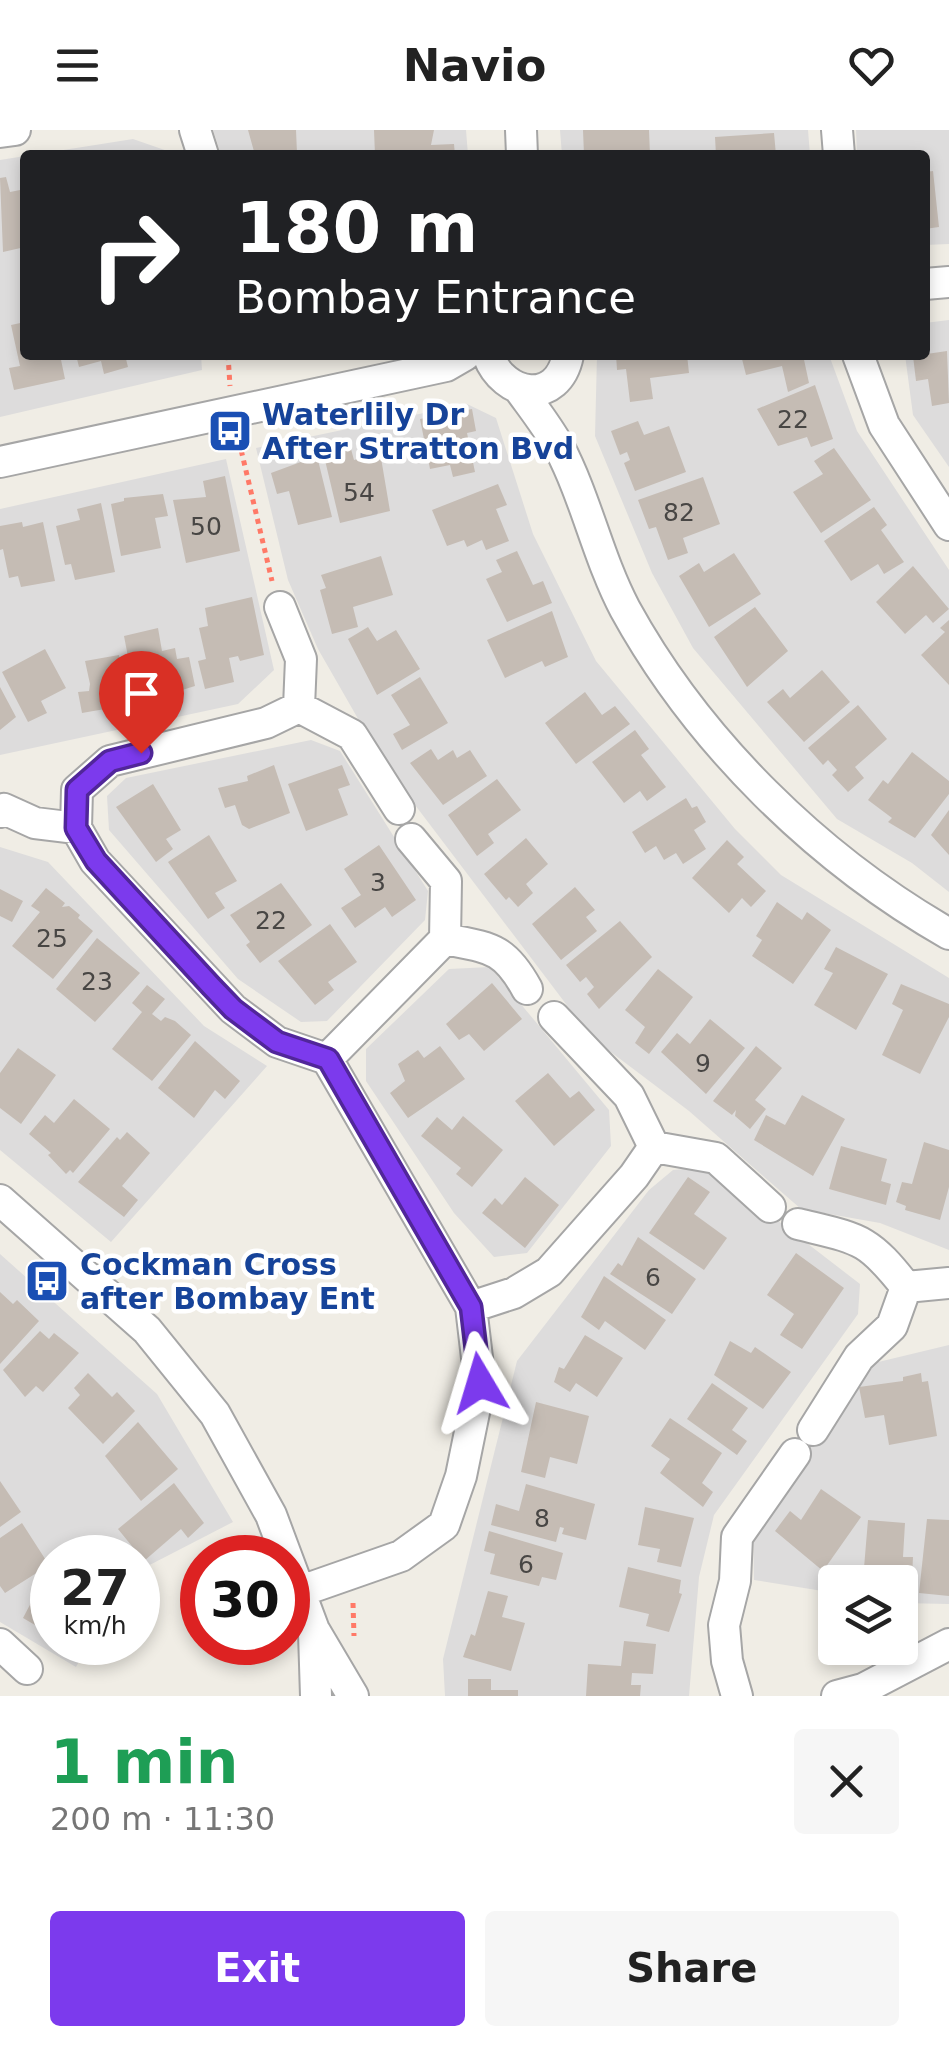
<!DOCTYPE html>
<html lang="en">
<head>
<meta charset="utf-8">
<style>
	body { margin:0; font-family:"DejaVu Sans",sans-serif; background:#f6f6f6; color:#222; height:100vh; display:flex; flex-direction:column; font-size:38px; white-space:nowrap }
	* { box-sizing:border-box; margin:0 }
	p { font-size:32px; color:#767676 }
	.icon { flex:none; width:55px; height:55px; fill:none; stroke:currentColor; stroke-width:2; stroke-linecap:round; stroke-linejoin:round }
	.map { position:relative; height:1566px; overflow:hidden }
	.sheet { display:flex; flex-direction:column; background:#fff; flex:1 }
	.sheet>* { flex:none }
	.top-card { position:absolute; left:20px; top:20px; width:910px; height:210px; border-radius:10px; box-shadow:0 5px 15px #0003; background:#202124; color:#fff; overflow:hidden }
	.buttons { position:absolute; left:818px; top:1435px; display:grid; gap:20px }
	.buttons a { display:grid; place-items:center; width:100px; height:100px; border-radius:10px; background:#fff; box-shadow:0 5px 15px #0003; font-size:50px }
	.speed { position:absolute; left:30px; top:1405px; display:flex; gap:20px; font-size:50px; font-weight:700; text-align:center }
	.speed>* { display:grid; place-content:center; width:130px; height:130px; border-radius:50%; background:#fff; box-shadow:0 5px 15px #0003; line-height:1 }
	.speed small { font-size:25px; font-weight:400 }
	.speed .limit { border:15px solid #d22; background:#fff; color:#111 }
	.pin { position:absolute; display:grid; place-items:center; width:85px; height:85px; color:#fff; margin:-102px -42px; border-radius:50% 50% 50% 0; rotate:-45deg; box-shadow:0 0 10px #0007 }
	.pin .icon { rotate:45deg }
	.me { position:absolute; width:110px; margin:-55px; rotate:353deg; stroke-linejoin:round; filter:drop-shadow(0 0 8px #0008) }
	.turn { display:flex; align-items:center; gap:35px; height:210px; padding:0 50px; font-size:45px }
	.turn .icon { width:130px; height:130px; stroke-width:2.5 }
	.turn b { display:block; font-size:70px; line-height:85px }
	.round { display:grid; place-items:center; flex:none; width:105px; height:105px; border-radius:10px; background:#f6f6f6 }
	.head { display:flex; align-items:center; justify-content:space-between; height:170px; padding:0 50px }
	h1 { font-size:60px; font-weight:600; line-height:75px; color:#1e9e55 }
	.button { display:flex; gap:20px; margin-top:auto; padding:20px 50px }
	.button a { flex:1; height:115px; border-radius:10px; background:#7c3aed; color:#fff; font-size:40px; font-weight:600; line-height:115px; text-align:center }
	.button a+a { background:#f6f6f6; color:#222 }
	header { display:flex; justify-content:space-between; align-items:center; height:130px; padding:0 50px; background:#fff; font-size:45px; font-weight:600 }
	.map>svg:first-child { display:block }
</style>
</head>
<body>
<header><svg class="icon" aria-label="menu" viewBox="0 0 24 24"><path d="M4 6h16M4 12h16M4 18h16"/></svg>Navio<svg class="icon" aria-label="heart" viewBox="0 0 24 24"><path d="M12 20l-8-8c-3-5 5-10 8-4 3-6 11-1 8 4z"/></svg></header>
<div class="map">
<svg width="949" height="1566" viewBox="0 0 949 1566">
	<rect width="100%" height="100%" fill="#f0ede5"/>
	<path fill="#dddcdc" d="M213 0H466L468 25H221Z
		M560 0H808L810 25H562Z
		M856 0H949V114L925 115V25H857Z
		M133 9 179 25H32Z
		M25 26V225H201L202 240 0 287V30Z
		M949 190V337L913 285 905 225H925V193Z
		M597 225H829L857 301 949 440V762L912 733 837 689 693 518 652 443 595 306Z
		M467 274 496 288 533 404 596 531 735 699 781 745 949 848V1120L880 1093 801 1079 689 981 591 907 384 634 318 519 288 450 256 318Z
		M226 329 274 540 238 574 0 625V379Z
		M311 610 340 621 428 761 425 790 327 891 301 892 238 849 109 700 107 666 126 648Z
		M0 717 48 732 204 896 267 936 111 1112 0 1020Z
		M490 837 609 980 611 1016 527 1123 494 1127 454 1083 366 951V919L449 839Z
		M708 1037 860 1154 858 1184 714 1385 699 1447 689 1566H445L443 1529 517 1231 649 1060 673 1040Z
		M0 1124 157 1264 233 1392 138 1441V1428H52V1512L89 1513 76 1537 0 1492Z
		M949 1215V1474L900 1473V1452H835V1463L754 1450 753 1395 870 1234Z"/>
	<path fill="#c5bcb4" d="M248 0H296L297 23 255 25Z
		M374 0H434L431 15 454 14 455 25H375Z
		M583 0H649L650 25H584Z
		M774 3 776 25H716L715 7Z
		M933 41 939 97 925 99V42Z
		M6 47 10 62 25 59V117L3 122 0 48Z
		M25 192V225H60L65 249 14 260 9 238 20 236 11 195Z
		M947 221 949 273 932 276 928 249 916 251 913 226Z
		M76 225H125L128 237 104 244 101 231 79 237Z
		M616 225H687L689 243 650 248 653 269 630 272 626 239 617 240Z
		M741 225H803L809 253 788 262 782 236 746 245Z
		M815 255 833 309 811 317 807 307 778 316 757 279Z
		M472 279 476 301 467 303 475 342 453 347 450 335 430 339 420 289Z
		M638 291 644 305 669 296 686 342 635 361 624 333 630 330 627 322 620 325 611 301Z
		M834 318 871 370 821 403 793 362 823 344 814 331Z
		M351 319 354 330 380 322 390 381 340 393 324 326Z
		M317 326 332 387 298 395 289 361 277 364 271 343Z
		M225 346 240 421 186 433 173 370 206 367 203 351Z
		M703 347 720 394 683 408 688 423 668 430 656 397 649 399 638 370Z
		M498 354 507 375 496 379 509 411 486 420 482 410 467 417 464 410 447 416 432 380Z
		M163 364 168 386 155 388 161 418 121 426 111 374 124 371V368Z
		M101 373 115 442 75 450 71 434 65 435 56 396 80 390 77 379Z
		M874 377 887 395 881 400 904 432 884 444 878 434 851 451 824 411Z
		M22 392 23 397 43 392 55 451 21 457 18 446 9 448 3 419 0 420V396Z
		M517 421 533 455 543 451 552 473 507 492 486 449 502 442 496 430Z
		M734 423 761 464 709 497 679 446 699 433 704 442Z
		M381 426 393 465 353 477 358 497 332 504 320 460 326 458 321 445Z
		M913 436 949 479 933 493 926 485 905 504 876 472Z
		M252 467 264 525 240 531 238 526 229 528 234 552 205 559 198 531 206 529 199 498 208 496 205 478Z
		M755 477 788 521 747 557 714 507Z
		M552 481 568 527 545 537 542 531 505 548 487 510Z
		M949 490V555L921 525 945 502 940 498Z
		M368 497 377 511 396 500 420 539 377 565 348 509Z
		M158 498 162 521 175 518 177 529 189 527 195 556 137 574 124 506Z
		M45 519 66 558 41 571 47 583 28 592 2 542Z
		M119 525 128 575 82 583 78 562 89 561 90 554 85 531Z
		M822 540 850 572 804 612 767 572 783 559 790 568Z
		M420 547 448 593 402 620 393 604 410 595 391 565Z
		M0 557 16 587 0 600Z
		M585 562 602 585 615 576 630 594 576 634 545 593Z
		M858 575 887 609 855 637 864 648 848 662 832 645 837 640 828 630 823 635 808 618Z
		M635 600 649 619 641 625 666 657 647 671 640 661 624 673 592 632Z
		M431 619 438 630 453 620 457 628 470 620 487 646 443 675 410 633Z
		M912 622 949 651V664L915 708 888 692 892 688 868 670 883 650 888 654Z
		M274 635 290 683 249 699 242 695 235 675 225 678 218 658 248 651 247 646Z
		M342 635 350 655 338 659 348 685 306 701 288 654Z
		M497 649 521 680 488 704 494 713 477 726 448 685Z
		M153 654 181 700 166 709 173 719 156 732 116 677Z
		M686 668 692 678 697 676 706 692 694 700 706 719 683 734 676 723 664 730 656 716 645 723 632 702Z
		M949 680V725L931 705Z
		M209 705 237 751 215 763 225 778 208 789 168 732Z
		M526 708 548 734 526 754 533 763 518 777 509 767 506 770 484 744Z
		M727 710 744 727 737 734 766 761 751 777 742 768 729 783 692 748Z
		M379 715 416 770 392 787 385 777 355 798 341 778 361 765 344 739Z
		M281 753 312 795 260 833 246 815 250 812 230 785Z
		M575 757 595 780 586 787 597 801 561 830 532 794Z
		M46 758 65 773 62 777 69 776 80 785 78 788 93 801 53 849 12 816 40 782 31 776Z
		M0 759 23 771 12 792 0 786Z
		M777 772 802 790 807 782 831 800 793 854 752 826 762 810 756 806Z
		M620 791 652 827 599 879 587 864 594 857 586 847 580 852 566 835Z
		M330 794 357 832 328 852 334 860 315 875 278 831Z
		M97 808 140 843 95 892 56 859Z
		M836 817 888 844 856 900 814 875 833 843 824 839Z
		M658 839 693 867 649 924 635 913 645 897 625 880Z
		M492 853 522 889 484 921 469 904 459 910 446 894Z
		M901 854 949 874V887L920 944 882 925 903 880 892 874Z
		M147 855 165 869 152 884 161 891 165 887 175 891 191 905 152 951 112 919 142 882 132 873Z
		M710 889 745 918 706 964 661 922 677 903 690 914Z
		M195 911 240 951 225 969 215 960 194 988 158 958Z
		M440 916 465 949 408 988 390 963 405 951 398 934 418 920 424 928Z
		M756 916 782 938 755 970 766 979 750 999 735 986 736 980 732 985 713 971Z
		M18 918 56 945 21 994 0 978V943Z
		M548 943 570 968 579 961 595 980 554 1016 515 971Z
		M802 965 845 989 813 1046 754 1010 766 985 785 995Z
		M74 969 110 999 73 1043 70 1040 66 1044 48 1025 51 1023 29 1004 45 985 54 993Z
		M463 986 503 1020 472 1057 456 1044 461 1038 421 1006 437 987 452 1000Z
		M127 1002 150 1023 122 1056 138 1070 124 1087 78 1052 117 1007 120 1010Z
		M924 1012 949 1020V1057L940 1090 905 1080 906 1076 896 1072 902 1052 912 1054Z
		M841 1016 887 1029 881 1051 891 1054 886 1075 829 1059Z
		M525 1047 559 1075 525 1118 482 1083 495 1068 502 1075Z
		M688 1047 710 1062 694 1084 727 1108 704 1140 649 1103Z
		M638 1107 696 1149 672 1184 610 1144 618 1133 622 1136Z
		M796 1123 844 1158 802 1219 780 1205 794 1184 767 1165Z
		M604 1146 666 1190 645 1220 605 1191 599 1200 581 1187Z
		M0 1162 13 1174 17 1170 39 1191 0 1234Z
		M40 1201 49 1209 54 1203 79 1223 43 1262 36 1256 25 1267 3 1240Z
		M585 1205 623 1228 597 1267 576 1253 570 1262 554 1252 559 1237 564 1239Z
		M730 1211 751 1223 755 1217 791 1242 763 1279 714 1245Z
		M88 1243 112 1267 117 1262 135 1281 103 1314 68 1278 80 1265 74 1258Z
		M921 1243 922 1252 928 1251 937 1306 889 1315 884 1285 865 1288 859 1257 903 1251V1247Z
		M712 1253 748 1278 732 1300 747 1311 737 1325 687 1289Z
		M536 1272 589 1286 577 1334 550 1327 545 1348 521 1342Z
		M670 1288 722 1323 702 1353 713 1362 703 1377 660 1343 670 1329 651 1316Z
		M138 1292 178 1339 141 1371 105 1326Z
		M0 1351 21 1382 0 1397Z
		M174 1353 204 1393 188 1408 181 1399 144 1431 118 1399Z
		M526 1354 595 1374 586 1410 562 1404 564 1398 560 1397 556 1412 491 1395 496 1374 519 1381Z
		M821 1359 861 1387 823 1441 775 1401 790 1381 801 1390Z
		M645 1377 694 1388 681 1437 657 1432 660 1419 638 1415Z
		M927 1389 949 1390V1466L919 1463Z
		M868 1390 905 1393 903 1427H913L912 1448H901L900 1452 863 1450Z
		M22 1393 49 1435 5 1463 0 1456V1408Z
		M489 1401 563 1423 556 1450 542 1447 539 1456 490 1444 495 1424 484 1421Z
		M628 1437 681 1450 679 1463 682 1464 669 1502 646 1496 649 1484 619 1477Z
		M52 1461V1505L23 1488 33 1469 45 1474Z
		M488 1461 508 1466 502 1487 525 1493 511 1541 463 1527 471 1504 475 1506Z
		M624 1511 656 1514 653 1544 632 1543 631 1555H641L640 1566H586L588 1534 621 1536Z
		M468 1549H491V1560H518V1566H468Z"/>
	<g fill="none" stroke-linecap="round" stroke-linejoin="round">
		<defs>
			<path id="minor" d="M195 0 203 25
				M521 0 522 25
				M837 0 839 25
				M0 2 15 0
				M925 154 949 152
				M488 225C504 268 558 276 568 225
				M858 225 884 295 949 395
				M520 260C533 278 548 297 559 317 586 368 598 428 625 479 698 612 818 729 949 804
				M0 332 446 236 465 225
				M280 477 301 529 299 577 352 605 399 679
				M299 577 266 593 110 631 77 660 76 698 95 731 233 879 277 912 327 929 471 1177 480 1253 461 1346 444 1395 401 1426 301 1461
				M0 682 4 679 35 693 76 698
				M445 809C490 818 504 817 527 859
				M554 887 629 966 654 1017
				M327 929 445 809 446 751 411 709
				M654 1017 716 1028 770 1077
				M0 1070 147 1200 215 1284 271 1385 314 1500 353 1566
				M798 1094C859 1109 867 1107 906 1157
				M471 1177 514 1163 549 1142 634 1046 654 1017
				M813 1300 859 1227 892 1196 906 1157 949 1153
				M314 1503 316 1566
				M0 1514 27 1539
				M737 1566 727 1531 724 1495 735 1451 737 1407 795 1324
				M837 1566 863 1559 949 1514"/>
		</defs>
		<use href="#minor" stroke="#a6a6a6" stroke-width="34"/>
		<path stroke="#ff7967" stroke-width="5" stroke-dasharray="5 5" stroke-linecap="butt" d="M228 225 230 256
			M239 311 272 451
			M353 1473 354 1506"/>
		<use href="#minor" stroke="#fff" stroke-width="30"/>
	</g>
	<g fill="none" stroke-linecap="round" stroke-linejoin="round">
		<defs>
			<path id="route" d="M141 623 110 631 77 660 76 698 96 731 211 856 233 879 277 912 328 929 471 1177 480 1253"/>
		</defs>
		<use href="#route" stroke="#51269a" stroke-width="25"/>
		<use href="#route" stroke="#7c3aed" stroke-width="18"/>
	</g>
	<defs>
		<symbol id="bus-square" viewBox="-11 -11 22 22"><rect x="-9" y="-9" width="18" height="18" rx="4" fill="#1a4fb4" stroke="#fff"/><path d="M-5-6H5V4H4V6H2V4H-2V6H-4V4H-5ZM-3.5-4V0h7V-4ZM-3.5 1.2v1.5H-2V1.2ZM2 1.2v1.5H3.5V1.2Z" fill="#fff"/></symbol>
	</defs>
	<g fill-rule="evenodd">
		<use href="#bus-square" x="205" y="276" width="50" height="50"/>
		<use href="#bus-square" x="22" y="1126" width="50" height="50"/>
	</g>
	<g text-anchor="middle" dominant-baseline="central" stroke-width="9" stroke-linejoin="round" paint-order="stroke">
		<g font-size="25" fill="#484644">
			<text x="793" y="289">22</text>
			<text x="359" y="362">54</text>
			<text x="679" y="382">82</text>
			<text x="206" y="396">50</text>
			<text x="378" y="752">3</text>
			<text x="271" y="790">22</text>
			<text x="52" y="808">25</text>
			<text x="97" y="851">23</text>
			<text x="703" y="933">9</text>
			<text x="653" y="1147">6</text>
			<text x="542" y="1388">8</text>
			<text x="526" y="1434">6</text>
		</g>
		<g font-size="30" font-weight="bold" fill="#164399" stroke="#fff" text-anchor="start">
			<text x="262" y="284">Waterlily Dr<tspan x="262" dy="34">After Stratton Bvd</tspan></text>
			<text x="80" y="1134">Cockman Cross<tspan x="80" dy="34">after Bombay Ent</tspan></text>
		</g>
	</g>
</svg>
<div class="buttons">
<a><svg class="icon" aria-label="layers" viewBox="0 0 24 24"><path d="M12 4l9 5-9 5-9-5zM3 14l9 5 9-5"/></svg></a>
</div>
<div class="speed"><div>27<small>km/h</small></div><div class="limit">30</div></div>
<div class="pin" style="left:141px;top:623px;background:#d93025"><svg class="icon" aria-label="arrive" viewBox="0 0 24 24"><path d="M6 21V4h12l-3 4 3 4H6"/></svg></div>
<svg class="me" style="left:480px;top:1253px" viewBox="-20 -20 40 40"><path d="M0-17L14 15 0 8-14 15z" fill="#7c3aed" stroke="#fff" stroke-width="4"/></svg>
<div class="top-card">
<div class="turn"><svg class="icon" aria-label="right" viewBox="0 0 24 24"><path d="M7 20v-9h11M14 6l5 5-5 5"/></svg><div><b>180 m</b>Bombay Entrance</div></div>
</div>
</div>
<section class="sheet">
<div class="head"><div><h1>1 min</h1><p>200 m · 11:30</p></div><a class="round"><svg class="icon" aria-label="close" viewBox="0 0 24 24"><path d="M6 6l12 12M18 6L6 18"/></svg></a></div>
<div class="button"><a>Exit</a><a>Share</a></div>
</section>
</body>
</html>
